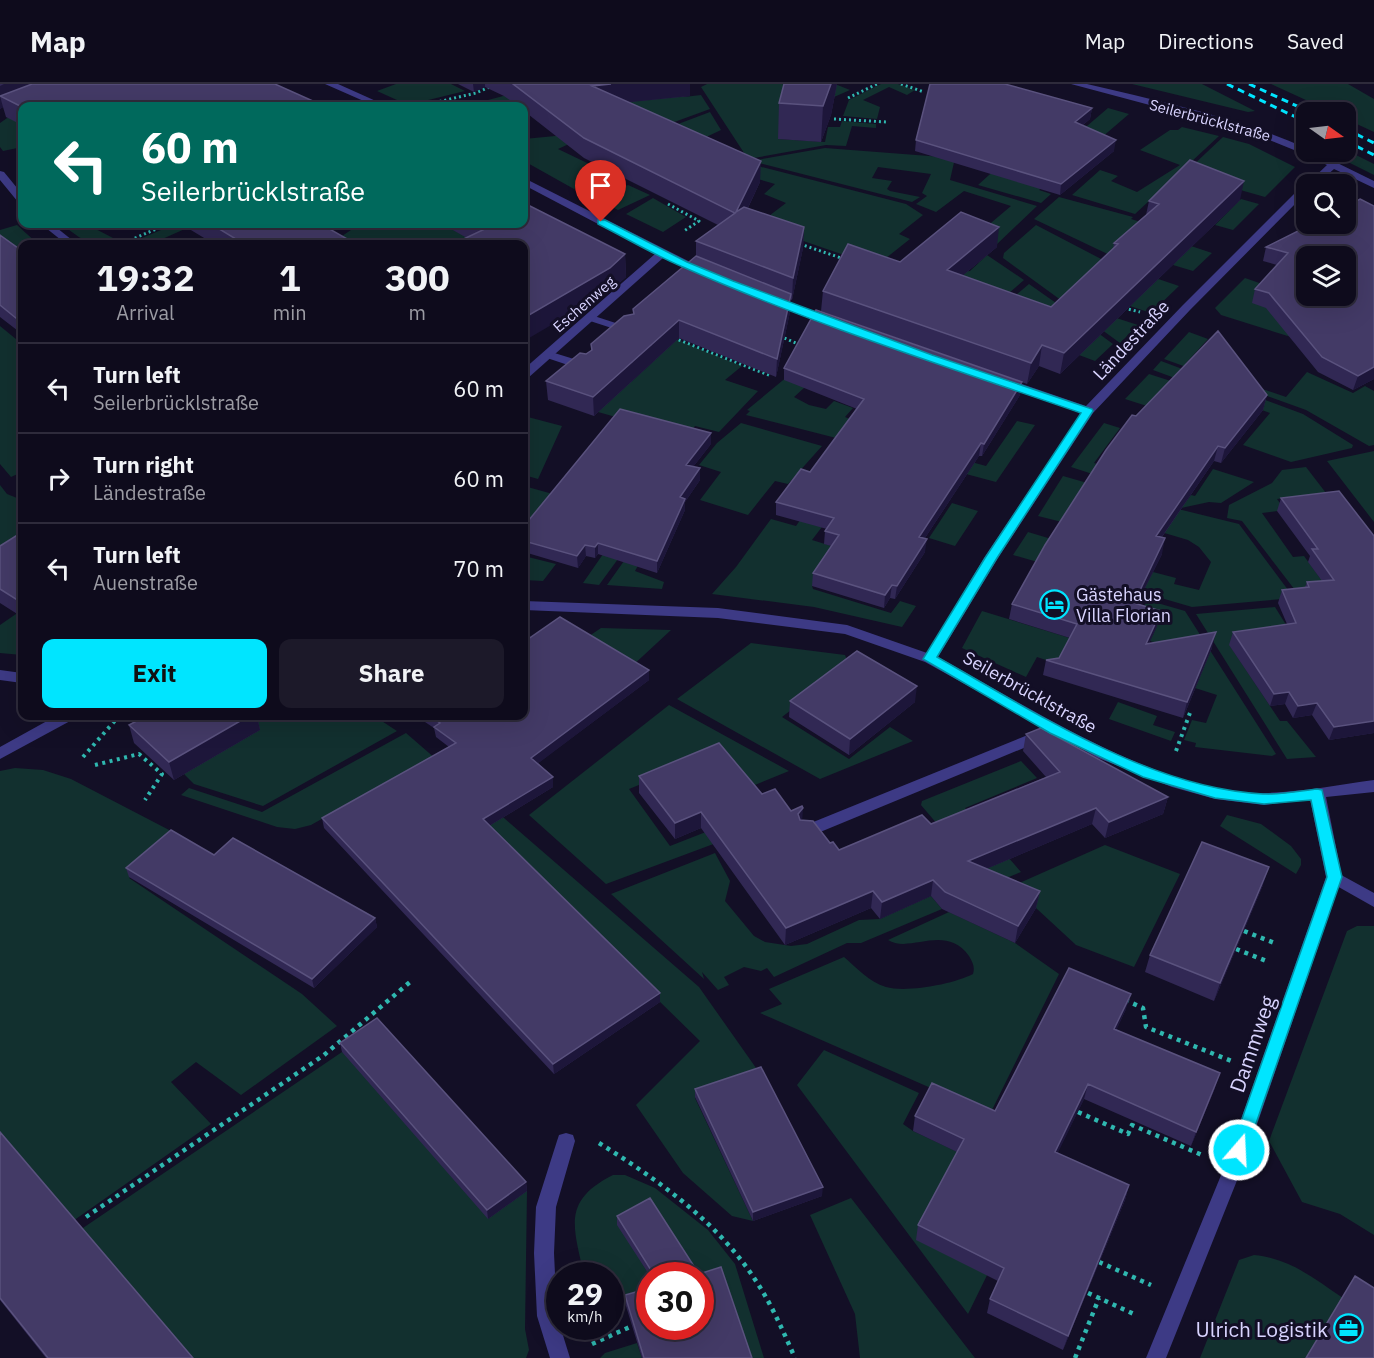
<!DOCTYPE html>
<html lang="en">
<head>
<meta charset="utf-8">
<style>
	body { margin:0; font-family:"IBM Plex Sans",sans-serif; background:#1c1929; color:#f1f3f6; height:100vh; display:flex; flex-direction:column; font-size:22px; white-space:nowrap }
	* { box-sizing:border-box; margin:0 }
	p { font-size:20px; color:#9b9ba3 }
	.icon { flex:none; width:33px; height:33px; fill:none; stroke:currentColor; stroke-width:2; stroke-linecap:round; stroke-linejoin:round }
	.map { position:relative; flex:1; overflow:hidden }
	.sheet { position:absolute; left:18px; top:156px; width:510px; height:480px; display:flex; flex-direction:column; background:#0e0b1c; border-radius:12px; box-shadow:0 6px 24px #0002,0 0 0 2px #2e2b3b }
	.sheet>* { flex:none }
	.guide { position:absolute; left:18px; top:18px; width:510px; height:126px; border-radius:12px; box-shadow:0 6px 24px #0002,0 0 0 2px #2e2b3b; background:#00695c; color:#fff; overflow:hidden }
	.needle { width:39px; rotate:104deg }
	.fabs { position:absolute; left:1296px; top:18px; display:grid; gap:12px }
	.fabs a { display:grid; place-items:center; width:60px; height:60px; border-radius:12px; background:#0e0b1c; box-shadow:0 6px 24px #0002,0 0 0 2px #2e2b3b; font-size:30px }
	.speed { position:absolute; left:546px; top:1178px; display:flex; gap:12px; font-size:30px; font-weight:700; text-align:center }
	.speed>* { display:grid; place-content:center; width:78px; height:78px; border-radius:50%; background:#0e0b1c; box-shadow:0 6px 24px #0002,0 0 0 2px #2e2b3b; line-height:1 }
	.speed small { font-size:15px; font-weight:400 }
	.speed .limit { border:9px solid #d22; background:#fff; color:#111 }
	.pin { position:absolute; display:grid; place-items:center; width:51px; height:51px; color:#fff; margin:-62px -26px; border-radius:50% 50% 50% 0; rotate:-45deg; box-shadow:0 0 6px #0007 }
	.pin .icon { rotate:45deg }
	.me { position:absolute; width:66px; margin:-33px; rotate:19deg; stroke-linejoin:round; filter:drop-shadow(0 0 4px #0008) }
	.turn { display:flex; align-items:center; gap:21px; height:126px; padding:0 24px; font-size:27px }
	.turn .icon { width:78px; height:78px; stroke-width:2.5 }
	.turn b { display:block; font-size:42px; line-height:51px }
	.eta { display:flex; justify-content:space-evenly; align-items:center; height:102px; text-align:center }
	.eta b { font-size:36px; font-weight:700; line-height:42px }
	.button { display:flex; gap:12px; margin-top:auto; padding:12px 24px }
	.button a { flex:1; height:69px; border-radius:12px; background:#00e5ff; color:#111; font-size:24px; font-weight:700; line-height:69px; text-align:center }
	.button a+a { background:#1c1929; color:#f1f3f6 }
	ul { padding:0; list-style:none }
	li { display:flex; align-items:center; gap:18px; height:90px; padding:0 24px; border-top:2px solid #2e2b3b }
	li div { flex:1 }
	li b { display:block; font-size:22px }
	li em { font-style:normal }
	header { display:flex; align-items:center; gap:36px; box-sizing:border-box; height:84px; padding:0 30px; background:#0e0b1c; border-bottom:2px solid #2e2b3b }
	header strong { font-size:28px }
	nav { display:flex; gap:33px; margin-inline-start:auto; font-size:21px }
	.map>svg:first-child { display:block }
</style>
</head>
<body>
<header>
<strong>Map</strong>
<nav><a>Map</a><a>Directions</a><a>Saved</a></nav>
</header>
<div class="map">
<svg width="1374" height="1274" viewBox="0 0 1374 1274">
	<rect width="100%" height="100%" fill="#130f26"/>
	<path fill="#12302f" d="M396 0H451L465 7 408 21 377 7Z
		M549 0H685L680 7 684 13 701 11 710 25 636 52 550 6 504 18 509 22H465Z
		M707 0H835L850 6 834 13 790 10 778 55 825 58 828 43H840L842 37 876 40V44L852 42 846 62 826 61 748 75 701 3Z
		M881 0H898L915 6 907 11 889 3 863 16 880 23 877 35 843 32 849 16Z
		M1132 0H1202L1255 27 1248 28Z
		M1271 0H1348L1374 15V48L1346 35V28H1332Z
		M1108 24 1129 30 1094 60 1055 33 1087 42Z
		M710 28 721 46 685 63 641 54Z
		M10 32 22 37 17 48 22 52V63L3 67 0 63V39Z
		M1182 43 1219 52 1135 130 1072 111 1100 86 1118 92 1111 97 1137 108 1180 81 1140 66 1170 46H1178Z
		M576 50 584 53 558 65 608 89 574 105 524 77V55Z
		M1223 53 1249 60 1295 83 1265 113 1191 92 1156 116Z
		M825 64 955 74 950 96 1037 122 995 162 979 149 1011 122 964 107 936 128 916 120 927 112 922 109 931 90 878 83 872 94 892 97 887 105 890 107 920 113 912 118 751 77Z
		M1346 66 1374 80V91L1328 68Z
		M742 78 906 120 923 131 899 150 910 155 876 182 757 141 786 119 764 110 775 100 747 92Z
		M999 82 1049 97 1039 106 1051 110 1041 119 978 101Z
		M628 101 650 111 618 126 597 115Z
		M1059 113 1133 133 1131 135 1150 141 1116 174 1034 135Z
		M653 114 686 133 663 148 626 130Z
		M1241 115 1259 120 1233 146 1215 141Z
		M61 140H86L113 154C89 166 80 153 61 140Z
		M175 140H196L151 160H128Z
		M321 140H442L476 158 487 160H358L342 152 351 146 340 140 331 144Z
		M17 141 38 160H22V179L0 162V146Z
		M1036 141 1105 177 1179 202 1151 229 1130 222 1107 231 1138 241 1120 259 1003 174 1004 169Z
		M1191 162 1212 169 1193 187 1173 181Z
		M987 171 1024 196 950 260 957 188 970 187Z
		M1245 194 1268 202 1310 238 1307 258 1221 231 1215 224Z
		M1029 200 1066 226H998Z
		M1071 229 1113 260 1095 277 1079 271Z
		M0 242 22 260V388L11 393 0 380Z
		M1189 248 1208 255 1186 279 1286 313 1307 288 1353 309 1365 302 1374 307V361L1369 362 1306 326 1164 275Z
		M661 249 742 282 725 296 758 307 719 348 695 342 686 353 577 322 612 292 631 298 655 276Z
		M834 254 836 275 794 313 809 321 826 325 834 317 853 324 845 333 857 338 840 355 746 331 750 327 747 326Z
		M1161 277 1303 330 1353 361 1352 364 1291 378 1243 361 1270 329 1153 286Z
		M1149 290 1174 298 1150 323 1125 315Z
		M524 332 562 342 538 395 524 391Z
		M1017 337 1035 341 996 398 861 362 873 351 986 382Z
		M741 339 822 362 788 400 775 397 748 431 700 416 721 388 699 381 717 359Z
		M1104 339 1120 344 1094 379 1130 391 1123 400 1071 383Z
		M1374 367V438L1327 377Z
		M1306 383 1326 409 1277 415 1285 426 1262 429 1293 473 1304 472 1320 494 1336 492 1298 510 1242 437 1227 434 1229 421 1272 399 1282 386Z
		M1213 385 1254 398 1221 419 1209 418 1181 424 1191 411 1195 412Z
		M1063 392 1178 425 1239 440 1294 514 1192 523 1013 471 1028 448 1078 463 1150 493 1153 488 1176 494 1174 500 1199 506 1211 478 1199 463 1188 456 1161 448 1066 439 1038 432Z
		M0 401 7 410 22 416V479L0 474Z
		M524 402 578 417 524 462Z
		M665 419 672 421 635 487 664 498 662 505 607 501Z
		M952 419 978 427 955 462 929 454Z
		M805 429 828 435 812 456 838 464 812 502 813 505 891 529 900 517 916 522 902 543 814 523 712 510 736 483 771 435 796 442Z
		M628 434 645 438 599 501 583 499Z
		M524 472 556 480 543 497 524 496Z
		M1147 516 1185 527 1276 670 1272 672 1195 663 1196 659 1184 656 1192 636 1206 639 1217 611 1195 604 1181 566 1150 557 1157 542 1138 536Z
		M1275 523 1288 544 1230 562 1280 637H1287L1316 673 1287 675 1196 530Z
		M982 527 1073 555 1055 579 1037 573 1026 593 962 564Z
		M16 530 22 534V571L0 569V541Z
		M601 544 671 546 630 584 524 596Z
		M751 559 845 571 849 581 782 633 849 675 890 643 913 657 820 695 677 615Z
		M1118 618 1157 632 1153 641 1175 648 1171 657 1109 635Z
		M669 621 789 687 750 703 720 668 629 705 670 762 734 737 743 749 606 800 529 731Z
		M244 632H374L397 647 263 722 194 700 184 690Z
		M406 649 699 903 761 991 695 1014 753 1137 732 1132 683 1089 636 1021 700 957 425 688 386 699 311 741 295 745 277 743 181 711 189 704 262 728Z
		M1021 677 1037 694 965 724 1021 788 989 801 921 721 922 717Z
		M15 684 43 686 71 695 173 748 174 755 129 794 302 910 337 942 241 1011 196 978 171 998 211 1040 73 1137 0 1052V687Z
		M1227 731 1261 740 1291 762 1301 775V781L1296 790 1220 742Z
		M1105 761 1180 790 1134 883 1076 861 1036 824 999 808Z
		M715 769 730 797 725 817 754 852 765 858 791 862 807 860 859 836 880 835 931 812 942 825 861 859H847L774 893 767 884 761 887 744 883 724 893 729 901 718 906 702 888 704 895 611 810Z
		M949 828 1015 859 1059 890 990 1030 760 929 782 920 769 905 844 873C857 884 869 898 886 903 906 909 954 900 973 890 975 883 973 879 969 872 945 839 910 870 888 856Z
		M1357 842H1374V1151L1340 1130 1302 1118 1269 1057 1347 847Z
		M824 966 919 1009 903 1040 913 1047 981 1079 993 1179 968 1230 797 1001Z
		M342 968 527 1107 525 1245 529 1266 526 1274H190L80 1146Z
		M613 1091H625L655 1104 708 1146 735 1180 764 1274H749L700 1191H650L649 1212 611 1221 610 1191H584C574 1144 561 1117 613 1091Z
		M851 1114 975 1274H860L855 1230 810 1131Z
		M1254 1171C1291 1175 1313 1194 1343 1214L1307 1274H1200L1239 1176Z
		M637 1259 642 1274H600L605 1269Z"/>
	<g fill="none" stroke-linecap="round" stroke-linejoin="round">
		<path stroke="#2fb8b0" stroke-width="3" stroke-dasharray="2 3" stroke-linecap="butt" d="M901 0 924 8
			M848 14 877 0
			M420 22 476 9 492 2
			M834 35 887 38
			M668 120 699 137 684 147
			M121 160 168 140
			M800 160 844 175
			M1124 224 1140 228
			M780 252 800 261
			M674 254 771 292"/>
		<path stroke="#2fb8b0" stroke-width="4" stroke-dasharray="3 4.5" stroke-linecap="butt" d="M1176 667 1191 626
			M83 673 119 632
			M95 681 139 670 162 690 145 716"/>
		<path stroke="#2fb8b0" stroke-width="4.5" stroke-dasharray="4 5" stroke-linecap="butt" d="M1244 847 1277 860
			M1236 865 1269 878
			M1125 916 1143 924 1146 943 1234 978
			M1078 1028 1128 1050 1132 1041 1202 1071
			M599 1059C658 1096 718 1138 756 1197 772 1221 783 1247 795 1274
			M86 1133 324 971 410 898
			M1099 1178 1151 1201
			M1088 1209 1136 1231
			M592 1260 632 1242
			M1075 1274 1099 1214"/>
		<path fill="#3d3a85" fill-rule="evenodd" d="M591 231 631 244 633 246 627 249 587 236 585 234Z
			M548 267 590 280 592 283 586 287 544 273V269Z
			M56 632H74L72 636 0 675V663Z
			M1055 640 1063 645 1060 649 813 751H801L799 747 801 743Z
			M1334 787 1374 809V823L1328 797 1326 793 1328 789Z
			M566 1049 573 1051 575 1057 556 1123 554 1169 557 1232 570 1274H550L537 1232 534 1169 536 1123 557 1057 559 1051Z"/>
		<path fill="#3d3a85" fill-rule="evenodd" d="M325 0H338L387 22H375Z
			M1071 0H1087C1162 18 1236 33 1306 64V68H1315L1374 97V104L1334 85 1317 100 1306 101 1327 81 1304 70 1247 47Z
			M0 87 4 88 22 110V119L18 118 0 96Z
			M524 94 708 187 710 189 704 192 700 191 663 174 528 294H524V285L655 170 524 101Z
			M1306 101V109L1190 226 1093 329 998 474 938 573C1027 622 1163 711 1265 709 1301 708 1338 701 1374 696V708L1326 713 1342 793 1242 1084 1166 1274H1146L1224 1084 1326 793 1310 715 1264 721 1215 715 1172 703 1098 674 925 578 845 550 718 534 524 526V517L718 524 847 541 927 569 984 474 1081 329 999 301V295H1007L1086 322 1182 222 1302 102Z
			M41 140H52L77 160H66Z
			M771 212 837 236 839 238 837 240H829L767 217V213Z
			M0 586 22 589V599L0 596Z"/>
		<path stroke="#00e5ff" stroke-width="3" stroke-dasharray="7 5" stroke-linecap="butt" d="M1227 0 1306 38
			M1249 0 1310 28
			M1346 45 1374 59
			M1346 57 1374 71"/>
	</g>
	<path fill="#312854" d="M0 0H277L22 22V41L6 33 3 23 0 25Z
		M458 0H690V12L628 18 760 98 748 124 804 143 803 164 792 216 790 215V228L776 293 679 254 594 332 548 316 546 297 591 267V260L633 230V225L696 173V157L718 141 584 74 524 27V22H518L504 12 485 3 474 8Z
		M784 0H837L831 31 821 58 778 55 779 19Z
		M1092 24 1090 35 1083 41 1114 67 1060 111 915 67 916 56Z
		M1240 116 1060 290 1039 282 1027 300 821 227 823 207 900 178 997 163 962 192 1051 223 1113 165 1114 159 1146 131 1149 117Z
		M1374 122V295L1353 306 1318 288 1266 224 1252 219 1255 205 1277 181 1263 177 1266 163Z
		M127 140H152L138 146Z
		M181 140H314L324 145 356 160H214Z
		M442 140H524L625 170 626 193 611 206 467 154Z
		M0 151 22 167V250L0 233Z
		M784 284 1022 298 1020 311 982 372H979L925 454V468L895 515 890 514 884 524 812 502 813 489 831 462 824 460 825 447 827 445 776 431V418L810 388 857 325 784 296Z
		M1267 311 1263 326 1221 379 1214 377 1162 453V470L1137 520 1161 527 1157 542 1149 559 1212 564 1183 634 1043 591 1046 576 1059 574 1070 554 1009 535 1012 520 1136 332Z
		M711 360 693 383 700 384V396L685 418V426L657 489 598 470 595 474 586 472 578 484 524 468V442Z
		M1281 414 1374 452V649L1329 656 1312 631 1293 634 1285 620 1270 622 1229 561 1233 548 1287 540 1278 519 1282 506 1305 503 1307 498 1322 497 1308 478 1310 472 1277 427Z
		M22 448V533L0 519V462Z
		M649 586V596L538 679 553 693V703L489 742 660 918 554 990 324 744 322 734 449 663 436 653 434 644 416 632H524Z
		M790 617 915 618 849 671 789 633Z
		M146 632H257L260 646 174 696 134 659 129 641Z
		M1026 650 1168 713 1163 730 1105 754 1092 740 986 785 1040 807 1036 824 1015 859 942 825 931 812 880 835 871 824 785 861 701 744 675 755 639 709V692L762 710 791 727 830 759 839 766 931 740 1046 693 1023 667Z
		M214 771 375 834 377 843 314 904 129 793 126 784Z
		M1263 801 1214 917 1145 888 1150 871Z
		M1126 925 1116 946 1215 1004 1191 1062 1084 1015 1057 1069 1129 1101 1125 1116 1063 1266 987 1229 990 1215 998 1197 916 1156 918 1141 957 1068 913 1047 915 1032 995 1027Z
		M340 959 526 1098 527 1107 488 1135 342 968Z
		M695 1005 822 1112 753 1137 695 1013Z
		M0 1048 193 1274H46L0 1216Z
		M650 1114 699 1190 721 1183 752 1274H642L625 1219V1211L650 1204V1242H700V1191H650V1192L617 1141V1132Z"/>
	<path fill="#1d163a" d="M4 0H63L0 12 3 23 0 25V2Z
		M473 0H485V3L474 8Z
		M611 0H690V12L592 22V2Z
		M831 0H837L831 31 821 58 823 22Z
		M1092 24 1090 35 1073 49 1075 38Z
		M1116 56 1114 67 1060 111 1061 100Z
		M761 77 760 98 736 149V128Z
		M1244 97 1240 116 1060 290 1064 269Z
		M136 140H152L138 146Z
		M804 143 803 164 792 216 793 194Z
		M999 143 997 163 944 207 947 186Z
		M625 170 626 193 611 206 524 257V234Z
		M791 210 790 228 776 293 777 275Z
		M679 236V254L594 332 593 313Z
		M1042 261 1039 282 1027 300 1031 279Z
		M1374 283V295L1353 306 1358 292Z
		M1022 298 1020 311 982 372 984 360Z
		M1267 311 1263 326 1221 379 1225 364Z
		M711 349V360L686 392V381Z
		M981 359 979 372 917 466 919 453Z
		M1218 362 1214 377 1152 467 1156 452Z
		M700 384V396L685 418V426L657 489V477L680 413Z
		M1165 454 1162 470 1130 534 1134 519Z
		M927 455 925 468 895 515 897 502Z
		M598 459V470L595 474V463Z
		M585 461 586 472 578 484 577 472Z
		M892 501 890 514 884 524 885 511Z
		M1161 527 1157 542 1142 575 1146 560Z
		M1216 548 1212 564 1183 634 1187 618Z
		M649 586V596L532 684 531 674Z
		M917 602 915 618 849 671 850 655Z
		M1289 608 1285 620 1270 622 1274 610Z
		M1317 619 1312 631 1293 634 1298 622Z
		M249 632H257L260 646 174 696 169 678Z
		M1374 637V649L1329 656 1334 643Z
		M553 693V703L484 745 483 735Z
		M1168 713 1163 730 1105 754 1109 738Z
		M803 724 802 740 798 730Z
		M1096 724 1092 740 965 794 968 777Z
		M701 728V744L675 755V739Z
		M1269 783 1263 801 1214 917 1220 899Z
		M933 796 931 812 880 835 882 818Z
		M873 807 871 824 785 861 786 844Z
		M1040 807 1036 824 1015 859 1018 842Z
		M375 834 377 843 314 904 312 895Z
		M660 909V918L554 990 553 980Z
		M1131 910 1126 925 1110 960 1114 945Z
		M1220 989 1215 1004 1191 1062 1196 1048Z
		M1088 1000 1084 1015 1051 1083 1055 1068Z
		M526 1098 527 1107 488 1135 487 1126Z
		M1129 1101 1125 1116 1063 1266 1068 1252Z
		M823 1103 822 1112 753 1137V1128Z"/>
	<path fill="#433a66" stroke="#5a527e" stroke-width="1.5" fill-rule="evenodd" d="M32 0H275L324 22H22V23L0 12Z
		M513 0H611L592 2 761 77 736 128 744 123 804 143 793 194 696 157 735 129 584 54Z
		M784 0H831L823 22 779 19Z
		M930 0H1005L1092 24 1075 38 1116 56 1061 100 916 56Z
		M1190 76 1244 97 1064 269 1042 261 1031 279 823 207 848 160 900 178 961 128 999 143 947 186 1051 223 1118 160 1114 159 1159 120 1149 117Z
		M1360 115 1374 122V283L1358 292 1322 273 1269 209 1255 205 1288 169 1266 163 1312 140H1346V123ZM1306 172H1346V212H1306Z
		M524 119 625 170 610 184 524 234V160H453L487 144 479 140H524Z
		M211 140H314L324 145 328 144 356 160H244Z
		M0 151 22 167V239L0 221Z
		M696 172 791 210 777 275 679 236 593 313 546 297 580 269 586 270 592 266 591 260 624 232 634 230 633 225Z
		M816 226 1022 298 984 360 981 359 919 453 927 455 897 502 892 501 885 511 813 489 839 451 825 447 834 434 776 418 801 385 810 388 864 315 784 284Z
		M1218 247 1267 311 1225 364 1218 362 1156 452 1165 454 1134 519 1161 527 1146 560 1216 548 1187 618 1046 576 1059 574 1077 540 1012 520 1045 461 1106 366 1132 331 1136 332Z
		M620 325 711 349 686 381 700 384 680 413 685 415 657 477 598 459 595 463 585 461 577 472 524 457V442Z
		M1339 407 1374 452V637L1334 643 1317 619 1298 622 1289 608 1274 610 1233 548 1296 539 1282 506 1309 503 1307 498 1334 496 1312 465H1318L1281 414Z
		M22 448V519L0 505V462Z
		M560 533 649 586 531 674 553 693 483 735 660 909 553 980 322 734 456 659 434 643 440 639 430 632H524V558Z
		M857 567 917 602 850 655 790 617Z
		M146 632H249L169 678 129 641Z
		M1041 644 1168 713 1109 738 1096 724 968 777 1040 807 1018 842 945 808 933 796 882 818 873 807 786 844 701 728 675 739 639 692 719 659 762 710 775 705 791 727 802 722 803 724 798 730 800 736 813 737 830 759 833 758 839 766 922 731 931 740 1060 688 1026 650Z
		M171 746 214 771 233 754 375 834 312 895 126 784Z
		M1202 758 1269 783 1220 899 1150 871Z
		M1069 884 1131 910 1114 945 1220 989 1196 1048 1088 1000 1055 1068 1129 1101 1068 1252 990 1215 1004 1184 918 1141 964 1055 915 1032 932 999 995 1027Z
		M377 934 526 1098 487 1126 340 959Z
		M761 983 823 1103 753 1128 695 1005Z
		M0 1048 193 1274H48L0 1214Z
		M650 1114 699 1190 721 1183 752 1274H644L625 1211 650 1204V1242H700V1191H654L617 1132Z
		M1355 1192 1374 1204V1274H1306Z"/>
	<path fill="#00e5ff" stroke="#0095a6" stroke-width="1.5" d="M598 136H605L687 178 733 197 932 271 1092 325 1093 327 997 474 937 573C1035 628 1149 704 1263 710 1280 711 1300 707 1317 705L1322 706 1342 793 1245 1071 1239 1073 1233 1071 1231 1066 1327 793 1311 716 1264 720 1215 714 1143 693 1050 649 923 575 985 474 1081 329C948 283 812 240 683 183 654 171 626 154 598 140Z"/>
	<defs>
		<symbol id="hotel-ring" viewBox="-11 -11 22 22"><circle r="9.5" fill="#130f26" stroke="#00e5ff" stroke-width="1.5"/><path d="M-6-4.5h1.5V1H6V5H4.5V3h-9V5H-6ZM-4 0a1.8 1.8 0 1 1 3.6 0ZM.5 0V-2.5h3Q6-2.5 6 0Z" fill="#00e5ff"/></symbol>
		<symbol id="office-ring" viewBox="-11 -11 22 22"><circle r="9.5" fill="#130f26" stroke="#00e5ff" stroke-width="1.5"/><path d="M-6-3h4V-5.5h4V-3h4V5H-6ZM-1-4.5V-3h2v-1.5ZM-6 0V1H6V0Z" fill="#00e5ff"/></symbol>
	</defs>
	<g fill-rule="evenodd">
		<use href="#hotel-ring" x="1038" y="504" width="33" height="33"/>
		<use href="#office-ring" x="1332" y="1228" width="33" height="33"/>
	</g>
	<g text-anchor="middle" dominant-baseline="central" stroke-width="6" stroke-linejoin="round" paint-order="stroke">
		<g font-size="15" fill="#d9d4ff" stroke="#130f26">
			<text transform="translate(1210 36) rotate(15)">Seilerbrücklstraße</text>
			<text transform="translate(584 220) rotate(-41)">Eschenweg</text>
		</g>
		<g font-size="18" fill="#d9d4ff" stroke="#130f26">
			<text transform="translate(1131 256) rotate(-47)">Ländestraße</text>
			<text transform="translate(1030 608) rotate(29)">Seilerbrücklstraße</text>
		</g>
		<g font-size="18" fill="#d9d4ff" stroke="#130f26" text-anchor="start">
			<text x="1076" y="510">Gästehaus<tspan x="1076" dy="21">Villa Florian</tspan></text>
		</g>
		<g font-size="21" fill="#d9d4ff" stroke="#130f26">
			<text transform="translate(1252 960) rotate(-71)">Dammweg</text>
		</g>
		<g font-size="21" fill="#d9d4ff" stroke="#130f26" text-anchor="end">
			<text x="1328" y="1245">Ulrich Logistik</text>
		</g>
	</g>
</svg>
<div class="fabs">
<a><svg class="needle" viewBox="-14 -14 28 28"><path d="M0-13l5 13h-10z" fill="#e53935"/><path d="M0 13l5-13h-10z" fill="#9b9ba3"/></svg></a>
<a><svg class="icon" aria-label="search" viewBox="0 0 24 24"><circle cx="10" cy="10" r="6"/><path d="M15 15l6 6"/></svg></a>
<a><svg class="icon" aria-label="layers" viewBox="0 0 24 24"><path d="M12 4l9 5-9 5-9-5zM3 14l9 5 9-5"/></svg></a>
</div>
<div class="speed"><div>29<small>km/h</small></div><div class="limit">30</div></div>
<div class="pin" style="left:601px;top:138px;background:#d93025"><svg class="icon" aria-label="arrive" viewBox="0 0 24 24"><path d="M6 21V4h12l-3 4 3 4H6"/></svg></div>
<svg class="me" style="left:1239px;top:1066px" viewBox="-20 -20 40 40"><circle r="17" fill="#00e5ff" stroke="#fff" stroke-width="3"/><path d="M0-11L8 9 0 5-8 9z" fill="#fff"/></svg>
<div class="guide">
<div class="turn"><svg class="icon" aria-label="left" viewBox="0 0 24 24"><path d="M17 20v-9H6M10 6l-5 5 5 5"/></svg><div><b>60 m</b>Seilerbrücklstraße</div></div>
</div>
<section class="sheet">
<div class="eta">
<div><b>19:32</b><p>Arrival</p></div>
<div><b>1</b><p>min</p></div>
<div><b>300</b><p>m</p></div>
</div>
<ul>
<li><svg class="icon" aria-label="left" viewBox="0 0 24 24"><path d="M17 20v-9H6M10 6l-5 5 5 5"/></svg><div><b>Turn left</b><p>Seilerbrücklstraße</p></div><em>60 m</em></li>
<li><svg class="icon" aria-label="right" viewBox="0 0 24 24"><path d="M7 20v-9h11M14 6l5 5-5 5"/></svg><div><b>Turn right</b><p>Ländestraße</p></div><em>60 m</em></li>
<li><svg class="icon" aria-label="left" viewBox="0 0 24 24"><path d="M17 20v-9H6M10 6l-5 5 5 5"/></svg><div><b>Turn left</b><p>Auenstraße</p></div><em>70 m</em></li>
</ul>
<div class="button"><a>Exit</a><a>Share</a></div>
</section>
</div>
</body>
</html>
